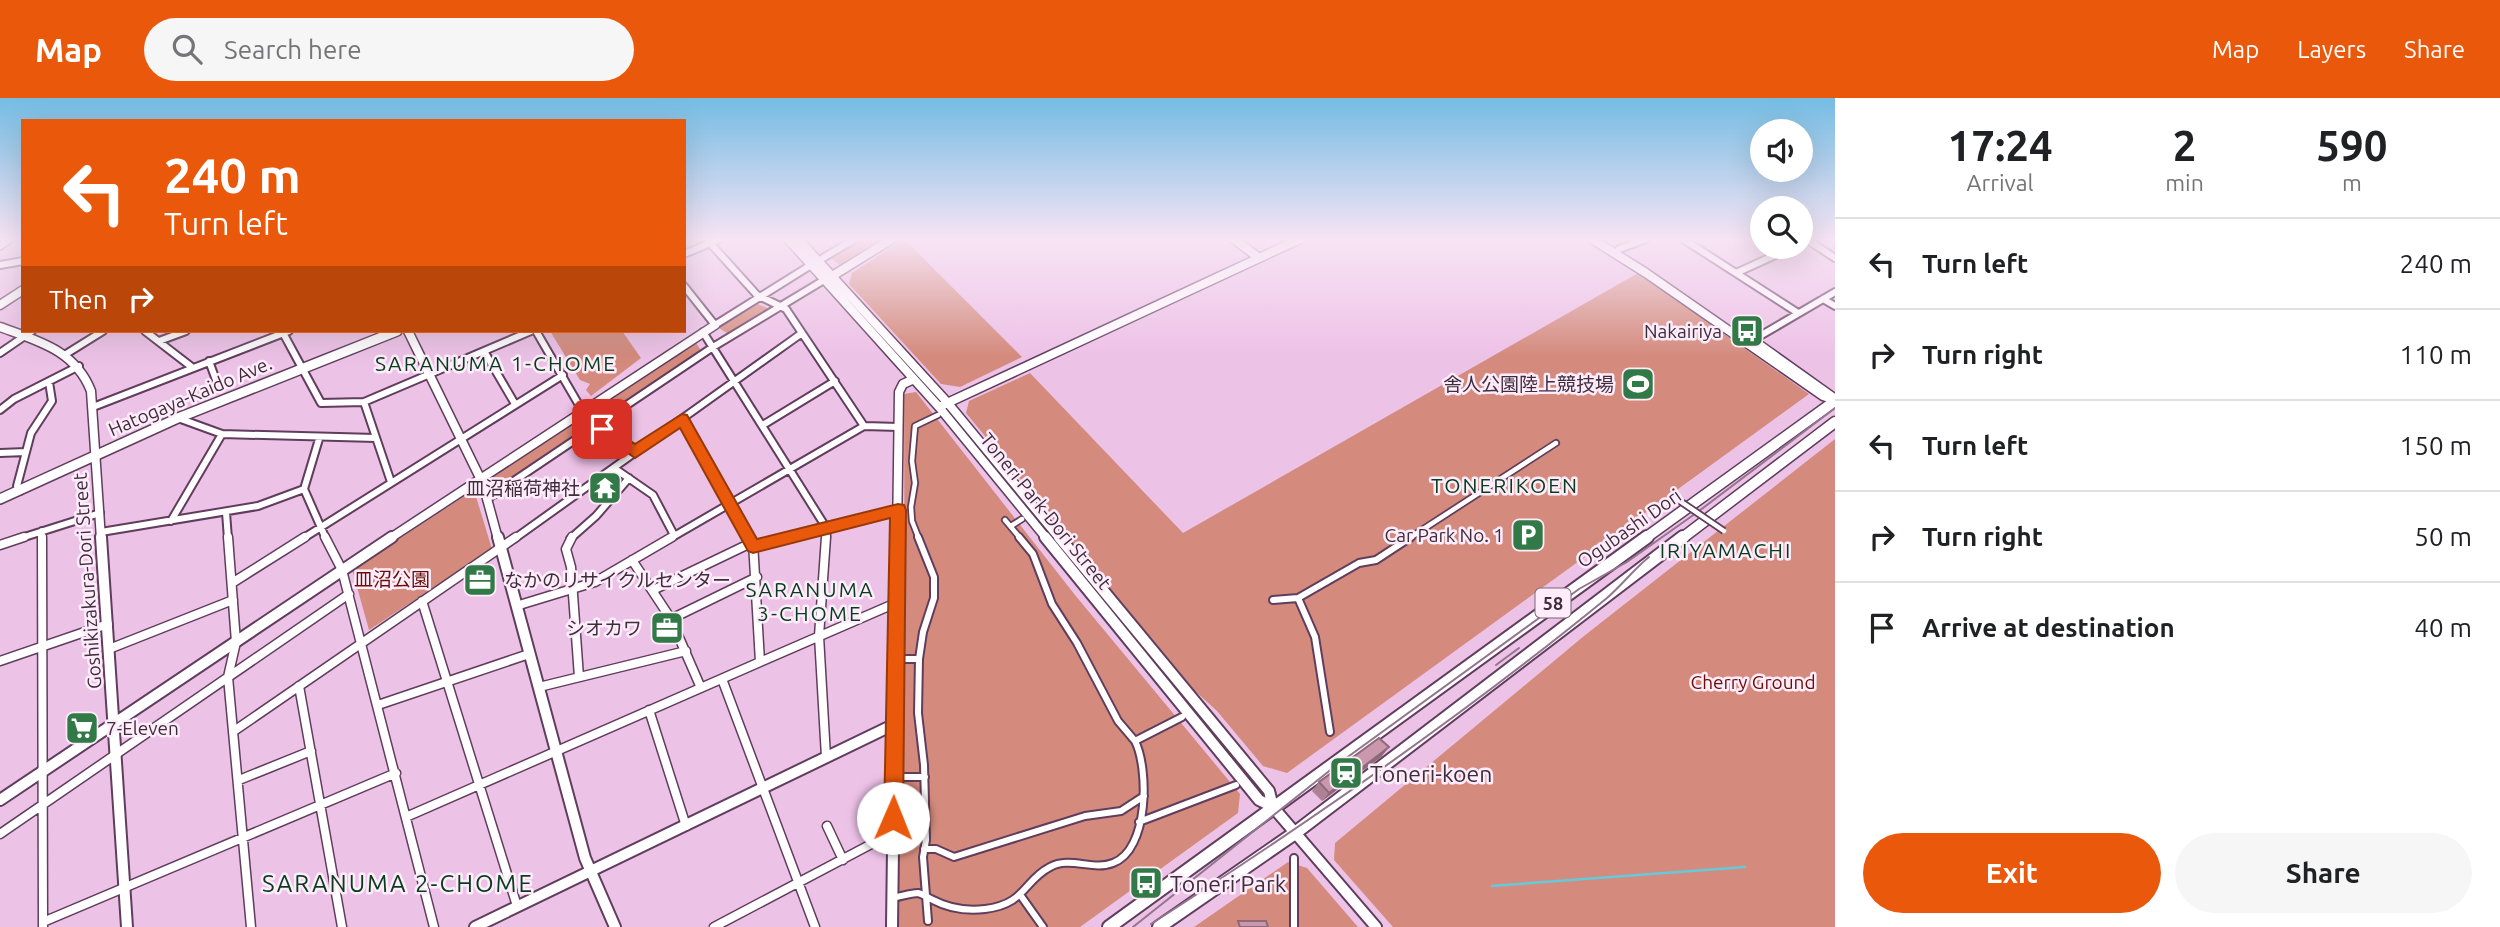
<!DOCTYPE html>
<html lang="en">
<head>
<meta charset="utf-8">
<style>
	body { margin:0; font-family:Ubuntu,"Noto Sans JP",sans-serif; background:#f6f6f6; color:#202124; height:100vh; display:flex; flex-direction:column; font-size:26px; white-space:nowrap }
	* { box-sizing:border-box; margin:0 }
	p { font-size:23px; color:#757577 }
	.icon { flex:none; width:38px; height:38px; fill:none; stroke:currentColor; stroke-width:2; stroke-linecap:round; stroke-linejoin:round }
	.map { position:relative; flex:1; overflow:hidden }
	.side { display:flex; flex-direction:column; background:#fff; width:665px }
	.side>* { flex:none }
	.banner { position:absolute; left:21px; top:21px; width:665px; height:214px; border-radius:0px; box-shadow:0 7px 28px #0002; background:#ea580c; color:#fff; overflow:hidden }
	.controls { position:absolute; left:1750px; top:21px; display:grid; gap:14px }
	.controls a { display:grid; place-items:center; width:63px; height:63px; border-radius:50%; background:#fff; box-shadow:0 7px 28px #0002; font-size:35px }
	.pin { position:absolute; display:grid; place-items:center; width:60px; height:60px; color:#fff; margin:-30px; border-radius:14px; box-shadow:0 4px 10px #0006 }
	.me { position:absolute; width:77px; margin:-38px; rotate:1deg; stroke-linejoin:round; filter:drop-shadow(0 0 5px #0008) }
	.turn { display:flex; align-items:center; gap:24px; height:147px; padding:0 28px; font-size:32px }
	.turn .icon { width:91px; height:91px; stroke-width:2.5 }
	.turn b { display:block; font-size:49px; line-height:60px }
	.then { display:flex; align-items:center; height:66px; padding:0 28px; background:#0003; gap:14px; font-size:26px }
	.eta { display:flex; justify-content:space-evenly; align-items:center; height:119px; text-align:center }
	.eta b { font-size:42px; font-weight:700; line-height:49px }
	.cta { display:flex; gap:14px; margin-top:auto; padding:14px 28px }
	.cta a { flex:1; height:80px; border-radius:42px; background:#ea580c; color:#fff; font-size:28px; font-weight:700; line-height:80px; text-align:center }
	.cta a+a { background:#f6f6f6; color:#202124 }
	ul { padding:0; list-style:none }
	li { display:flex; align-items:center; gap:21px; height:91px; padding:0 28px; border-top:2px solid #e0e0e0 }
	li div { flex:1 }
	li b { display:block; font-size:26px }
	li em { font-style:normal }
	header { display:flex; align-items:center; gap:42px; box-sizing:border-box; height:98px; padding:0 35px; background:#ea580c; color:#fff }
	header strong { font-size:33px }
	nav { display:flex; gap:38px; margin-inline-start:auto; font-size:24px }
	.search { width:490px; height:63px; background:#f6f6f6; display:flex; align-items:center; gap:18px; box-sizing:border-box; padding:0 24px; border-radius:38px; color:#757577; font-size:26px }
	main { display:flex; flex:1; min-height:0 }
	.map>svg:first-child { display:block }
</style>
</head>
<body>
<header>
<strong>Map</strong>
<div class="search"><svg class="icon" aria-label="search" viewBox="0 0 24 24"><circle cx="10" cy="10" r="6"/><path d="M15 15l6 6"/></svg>Search here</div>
<nav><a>Map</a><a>Layers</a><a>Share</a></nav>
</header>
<main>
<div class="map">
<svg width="1835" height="829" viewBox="0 0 1835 829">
	<rect width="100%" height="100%" fill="#edc2e7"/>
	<path fill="#d48b7d" d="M858 141H881L840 167 829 159Z
		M904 141 1022 259 960 289 941 286 849 186 852 175Z
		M1638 175 1809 296 1287 675 1263 668 1217 613 1194 592 966 315 969 303 1030 275 1183 435Z
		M755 205 770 211 714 244 727 235 719 230 708 235Z
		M550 233H622L641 260 591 298 586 292 590 286 580 282Z
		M695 243 702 254 603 320 594 310Z
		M916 294 1075 497 1240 696 1238 715 1080 829H898L902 614 905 612 904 296Z
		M576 323 586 332 494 393 489 382Z
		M1835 341V829H1393L1334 762 1335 745 1584 538Z
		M474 392 492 451 369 532 352 471Z
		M1288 764 1307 770 1358 829H1194Z"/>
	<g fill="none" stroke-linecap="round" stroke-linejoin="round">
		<path stroke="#66c9db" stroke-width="2.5" d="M1492 788 1745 769"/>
		<defs>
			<path id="pedestrian-far1" d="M1005 422 1021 441
				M1011 428 1022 421
				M919 441 912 423 911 409 915 385 912 363 915 328 938 317
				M1408 441 1556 345"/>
			<path id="pedestrian" d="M918 439 934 479V500L923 534 919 561 918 615 924 667 926 742 923 759 928 823
				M1019 439 1033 456 1052 506 1077 545 1118 623 1135 643
				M1298 500 1315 539 1330 634
				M1273 502 1298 500 1359 465 1376 462 1411 439
				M904 561H919
				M894 679H925
				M1139 724 1236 687
				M924 751H936L954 759 1085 718 1121 713 1144 698
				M1294 760V829
				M1021 798 1043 829
				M892 800C900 799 910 795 918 795 923 796 928 800 933 802 948 810 967 813 985 811 1026 806 1023 783 1050 769 1070 758 1093 773 1113 765 1149 752 1149 671 1135 643L1182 619"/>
			<path id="minor-far1" d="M1683 141 1798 215
				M1806 141 1835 160
				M710 145 757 197 786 211 864 328
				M0 148 10 141
				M1619 151 1646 141
				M684 156 720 141
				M818 163 855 141
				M0 167 23 163
				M1736 175 1793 149
				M684 188 715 227 811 167
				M1823 201 1835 208
				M145 233 193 270
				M282 233 321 305 364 304 391 384
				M536 233 583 314 597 328 635 354
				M703 234 827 431 826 441
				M1753 242 1835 194
				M159 243 186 233
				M484 253 515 306
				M0 255 32 233
				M66 256 103 233
				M209 263 216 282
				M364 304 531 233
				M93 309 289 233
				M0 312 14 301 79 268
				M178 320 222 336 376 340
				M682 321 751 441
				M763 327 835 283
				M319 341 304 391 326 441
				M0 355 26 354
				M614 370 653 397 674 437
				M20 393 17 388 31 335 52 303 49 284
				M487 401 713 249 824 182
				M226 414 228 441
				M171 423 222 336
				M42 433V441
				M101 434 258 408 304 391
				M18 441 100 415
				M302 441 563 277
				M514 441 802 235
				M570 441 596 418 629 380
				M669 441 864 328 899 329
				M781 441 898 412"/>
			<path id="minor" d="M42 439 43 829
				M228 439 236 544 228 579 251 829
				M325 439 342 472 434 829
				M572 439 566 451 571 469 579 579
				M0 447 24 439
				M753 448 788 439
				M632 462 671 521 701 590
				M232 485 305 439
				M653 492 753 444
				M422 503 517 808
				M516 508 595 484 672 439
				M671 521 757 479
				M109 551 233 502
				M0 563 108 526
				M760 564 889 508 898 507
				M722 581 815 829
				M299 588 342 829
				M539 589 686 553
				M378 607 529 556
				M649 612 686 728
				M234 633 516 439
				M826 659 819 538 826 439
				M239 682 311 653
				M406 719 760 564 753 444 750 439
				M827 728 843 762
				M0 736 349 496
				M43 824 396 675
				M714 829 879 742 893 740"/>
			<path id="tertiary-far1" d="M788 141 939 309 1047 441
				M798 141 947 304 1060 441
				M1234 141 1259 160
				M1592 141 1646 175 1823 298 1835 302
				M829 180 892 141
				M0 207 23 192
				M0 229C38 243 75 252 91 293L101 441
				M408 233 483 386 498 441
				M1740 233 1834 300
				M943 307 1300 141
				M389 441 715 227
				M897 441 899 294 903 286 914 281"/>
			<path id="tertiary" d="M101 439 127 829
				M498 439 585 760 615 829
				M1045 439 1259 702 1273 709 1376 829
				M1059 439 1269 693 1273 709
				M0 702 392 439
				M475 829 895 626
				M892 829 897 439"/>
			<path id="secondary" d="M0 401 178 320 397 233"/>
			<path id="primary-far1" d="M1644 441 1835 303
				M1681 441 1835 324"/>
			<path id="primary" d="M1109 829 1647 439
				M1159 829 1295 735 1683 439"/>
		</defs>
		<use href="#pedestrian-far1" stroke="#603d5c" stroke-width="8"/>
		<use href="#pedestrian" stroke="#603d5c" stroke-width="10"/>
		<use href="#minor-far1" stroke="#603d5c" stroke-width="10"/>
		<use href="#minor" stroke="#603d5c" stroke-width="11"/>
		<use href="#tertiary-far1" stroke="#603d5c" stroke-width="11"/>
		<use href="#tertiary" stroke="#603d5c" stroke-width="14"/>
		<use href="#secondary" stroke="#603d5c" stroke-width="12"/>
		<use href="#primary-far1" stroke="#603d5c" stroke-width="13"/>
		<use href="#primary" stroke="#603d5c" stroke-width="16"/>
		<use href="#pedestrian-far1" stroke="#fff" stroke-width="4.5"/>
		<use href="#pedestrian" stroke="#fff" stroke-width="6"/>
		<use href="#minor-far1" stroke="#fff" stroke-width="6"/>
		<use href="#minor" stroke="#fff" stroke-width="8"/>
		<use href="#tertiary-far1" stroke="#fff" stroke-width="8"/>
		<use href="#tertiary" stroke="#fff" stroke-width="10"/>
		<use href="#secondary" stroke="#fff" stroke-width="9"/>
		<use href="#primary-far1" stroke="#fff" stroke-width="10"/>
		<use href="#primary" stroke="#fff" stroke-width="12"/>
		<path stroke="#93758e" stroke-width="2" d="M1496 567 1519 550
			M1151 826C1308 725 1463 618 1607 500 1622 487 1634 471 1649 459
			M1133 829 1338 666 1579 491 1627 464 1699 413 1835 310"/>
		<defs>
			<path id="pedestrian-bridge" d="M1650 417 1674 399 1724 433"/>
		</defs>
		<use href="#pedestrian-bridge" stroke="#603d5c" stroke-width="8" stroke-linecap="butt"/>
		<use href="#pedestrian-bridge" stroke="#fff" stroke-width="4.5"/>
	</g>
	<path fill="#ae8295" d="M609 381 611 387 609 394H599L596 388Z
		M1389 649 1381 659 1322 703 1312 693 1319 684Z"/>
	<path fill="#8d6a79" d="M609 381 611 387 609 394 607 388Z
		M1389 649 1381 659 1322 703 1329 695Z"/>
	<path fill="#ca97ad" stroke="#8d6a79" stroke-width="2" d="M598 381H609L607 388H596Z
		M1379 640 1389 649 1329 695 1319 684Z
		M1238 823H1266L1268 829H1240Z"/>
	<linearGradient id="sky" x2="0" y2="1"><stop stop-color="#74bce3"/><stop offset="0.55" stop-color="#f7e4f4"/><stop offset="1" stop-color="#f7e4f4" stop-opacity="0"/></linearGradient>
	<rect width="1835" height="257" fill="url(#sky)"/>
	<path fill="#ea580c" stroke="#983908" stroke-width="2" d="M682 316 687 317 757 441 898 406 904 407 906 412 903 720 900 726 893 729 886 726 884 720 890 420 753 455 748 453 680 330 635 360 594 331 597 327H607L635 346Z"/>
	<defs>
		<symbol id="bus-square" viewBox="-11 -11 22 22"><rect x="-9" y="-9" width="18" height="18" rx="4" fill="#317946" stroke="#feecfb"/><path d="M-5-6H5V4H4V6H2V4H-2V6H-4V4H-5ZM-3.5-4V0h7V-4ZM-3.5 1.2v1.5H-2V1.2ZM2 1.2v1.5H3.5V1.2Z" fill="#fff"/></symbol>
		<symbol id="stadium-square" viewBox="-11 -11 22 22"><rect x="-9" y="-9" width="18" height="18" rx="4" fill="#317946" stroke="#feecfb"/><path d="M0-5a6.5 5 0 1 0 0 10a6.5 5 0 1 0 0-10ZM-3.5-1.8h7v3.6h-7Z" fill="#fff"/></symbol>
		<symbol id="temple-square" viewBox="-11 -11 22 22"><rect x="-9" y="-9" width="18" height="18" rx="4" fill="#317946" stroke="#feecfb"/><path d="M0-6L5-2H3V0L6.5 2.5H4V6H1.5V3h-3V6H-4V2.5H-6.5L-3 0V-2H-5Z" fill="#fff"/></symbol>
		<symbol id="parking-square" viewBox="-11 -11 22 22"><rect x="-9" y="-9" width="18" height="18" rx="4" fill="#317946" stroke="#feecfb"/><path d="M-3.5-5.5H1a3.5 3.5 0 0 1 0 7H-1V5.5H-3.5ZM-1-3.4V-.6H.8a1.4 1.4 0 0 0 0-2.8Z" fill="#fff"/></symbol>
		<symbol id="office-square" viewBox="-11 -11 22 22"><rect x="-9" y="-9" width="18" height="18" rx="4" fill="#317946" stroke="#feecfb"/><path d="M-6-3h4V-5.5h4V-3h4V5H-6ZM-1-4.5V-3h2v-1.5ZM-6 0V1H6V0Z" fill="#fff"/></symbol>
		<symbol id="supermarket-square" viewBox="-11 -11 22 22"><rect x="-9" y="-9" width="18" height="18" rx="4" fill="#317946" stroke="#feecfb"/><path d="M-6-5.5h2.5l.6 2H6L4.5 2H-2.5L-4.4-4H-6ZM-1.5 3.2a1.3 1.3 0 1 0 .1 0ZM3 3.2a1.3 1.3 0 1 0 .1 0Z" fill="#fff"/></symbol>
		<symbol id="station-square" viewBox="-11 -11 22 22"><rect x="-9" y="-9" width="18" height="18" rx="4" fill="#317946" stroke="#feecfb"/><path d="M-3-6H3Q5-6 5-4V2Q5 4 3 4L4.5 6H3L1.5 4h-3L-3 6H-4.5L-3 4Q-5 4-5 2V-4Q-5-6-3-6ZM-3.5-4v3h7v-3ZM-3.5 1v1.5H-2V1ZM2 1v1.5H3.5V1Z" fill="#fff"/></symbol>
	</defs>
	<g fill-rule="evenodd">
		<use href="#bus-square" x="1728" y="214" width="38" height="38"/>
		<use href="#stadium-square" x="1619" y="267" width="38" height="38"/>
		<use href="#temple-square" x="586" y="371" width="38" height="38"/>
		<use href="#parking-square" x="1509" y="418" width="38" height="38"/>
		<use href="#office-square" x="461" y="463" width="38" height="38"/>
		<use href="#office-square" x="648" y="511" width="38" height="38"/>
		<use href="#supermarket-square" x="63" y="611" width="38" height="38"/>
		<use href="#station-square" x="1327" y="656" width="38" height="38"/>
		<use href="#bus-square" x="1127" y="766" width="38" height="38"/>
	</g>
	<g text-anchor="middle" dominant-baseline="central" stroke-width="5" stroke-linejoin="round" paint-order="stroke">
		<rect fill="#feecfb" stroke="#786675" stroke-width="2" x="1535.5" y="490.5" width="35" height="29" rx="5"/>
		<g font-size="18" font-weight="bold" fill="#3e2d3b">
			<text x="1553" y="505">58</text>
		</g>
		<g font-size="19" fill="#3e2d3b" stroke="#feecfb" text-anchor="end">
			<text x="1722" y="233">Nakairiya</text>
			<text x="1614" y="286">舎人公園陸上競技場</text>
			<text x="580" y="390">皿沼稲荷神社</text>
			<text x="1504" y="437">Car Park No. 1</text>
			<text x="504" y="482" text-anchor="start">なかのリサイクルセンター</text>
			<text x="642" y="530">シオカワ</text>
			<text x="106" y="630" text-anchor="start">7-Eleven</text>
		</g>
		<g font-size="19" fill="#3e2d3b" stroke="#feecfb">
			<text transform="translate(190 298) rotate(-23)">Hatogaya-Kaido Ave.</text>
			<text transform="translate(1046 413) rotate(51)">Toneri Park-Dori Street</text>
			<text transform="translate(1629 430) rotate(-35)">Ogubashi Dori</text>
			<text transform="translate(87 483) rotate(-94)">Goshikizakura-Dori Street</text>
		</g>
		<g font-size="19" fill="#6a0e04" stroke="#feecfb">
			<text x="392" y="481">皿沼公園</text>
			<text x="1753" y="584">Cherry Ground</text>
		</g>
		<g font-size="21" letter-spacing="2" fill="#073d1c" stroke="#feecfb">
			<text x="496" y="265">SARANUMA 1-CHOME</text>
			<text x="1505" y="387">TONERIKOEN</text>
			<text x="1726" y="452">IRIYAMACHI</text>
			<text x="810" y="491">SARANUMA<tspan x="810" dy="24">3-CHOME</tspan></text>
		</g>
		<g font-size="23" fill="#3e2d3b" stroke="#feecfb" text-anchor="start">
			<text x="1370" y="675">Toneri-koen</text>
			<text x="1170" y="785">Toneri Park</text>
		</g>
		<g font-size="24" letter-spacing="2" fill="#073d1c" stroke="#feecfb">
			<text x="398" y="785">SARANUMA 2-CHOME</text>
		</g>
	</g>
</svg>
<div class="controls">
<a><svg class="icon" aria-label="sound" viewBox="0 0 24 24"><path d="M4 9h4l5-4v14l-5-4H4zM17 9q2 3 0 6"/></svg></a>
<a><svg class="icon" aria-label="search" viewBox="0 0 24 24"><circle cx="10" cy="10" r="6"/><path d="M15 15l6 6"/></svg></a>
</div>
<div class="pin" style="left:602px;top:331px;background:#d93025"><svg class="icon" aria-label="arrive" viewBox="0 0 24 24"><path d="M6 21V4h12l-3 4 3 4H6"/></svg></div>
<svg class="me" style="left:893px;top:720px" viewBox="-20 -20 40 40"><circle r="19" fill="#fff"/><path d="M0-13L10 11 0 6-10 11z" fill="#ea580c"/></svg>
<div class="banner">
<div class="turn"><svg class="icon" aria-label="left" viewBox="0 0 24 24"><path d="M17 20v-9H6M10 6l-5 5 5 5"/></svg><div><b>240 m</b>Turn left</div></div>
<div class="then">Then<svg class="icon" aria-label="right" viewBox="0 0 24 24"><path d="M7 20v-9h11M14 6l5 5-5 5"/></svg></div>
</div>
</div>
<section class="side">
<div class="eta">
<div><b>17:24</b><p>Arrival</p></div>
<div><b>2</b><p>min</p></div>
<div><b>590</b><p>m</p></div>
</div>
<ul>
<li><svg class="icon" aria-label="left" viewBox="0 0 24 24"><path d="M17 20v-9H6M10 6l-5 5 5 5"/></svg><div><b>Turn left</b></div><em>240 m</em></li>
<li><svg class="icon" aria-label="right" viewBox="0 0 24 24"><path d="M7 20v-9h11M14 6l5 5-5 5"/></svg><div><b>Turn right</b></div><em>110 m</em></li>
<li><svg class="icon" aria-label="left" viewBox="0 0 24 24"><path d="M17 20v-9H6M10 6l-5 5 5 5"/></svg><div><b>Turn left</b></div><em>150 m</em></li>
<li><svg class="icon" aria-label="right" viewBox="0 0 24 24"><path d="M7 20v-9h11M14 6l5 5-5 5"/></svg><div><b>Turn right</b></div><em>50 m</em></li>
<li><svg class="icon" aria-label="arrive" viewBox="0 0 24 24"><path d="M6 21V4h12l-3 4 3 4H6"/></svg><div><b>Arrive at destination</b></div><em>40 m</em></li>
</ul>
<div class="cta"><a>Exit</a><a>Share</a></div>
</section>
</main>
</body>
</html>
